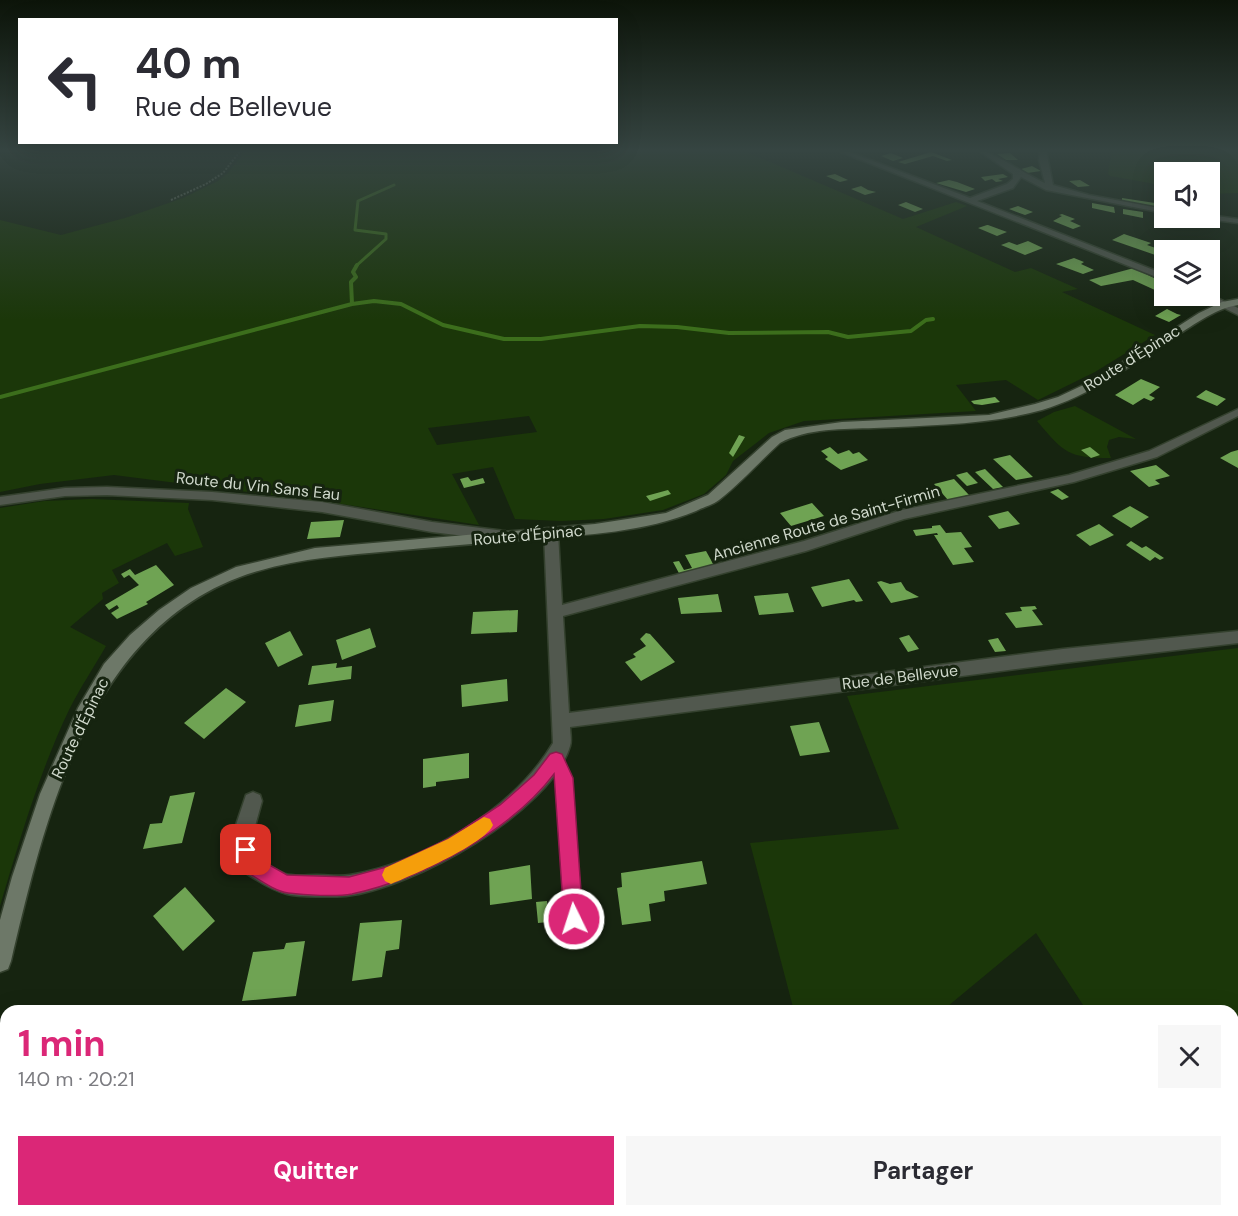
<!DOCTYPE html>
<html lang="fr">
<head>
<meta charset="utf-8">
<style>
	body { margin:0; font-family:"DM Sans",sans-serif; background:#f7f7f7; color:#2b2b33; height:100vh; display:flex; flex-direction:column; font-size:22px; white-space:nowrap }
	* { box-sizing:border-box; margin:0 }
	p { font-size:20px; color:#7c7c81 }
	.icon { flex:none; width:33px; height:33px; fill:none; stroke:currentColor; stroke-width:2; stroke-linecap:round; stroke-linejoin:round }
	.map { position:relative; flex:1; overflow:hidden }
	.side { position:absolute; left:0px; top:1005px; width:1239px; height:212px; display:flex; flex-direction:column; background:#fff; border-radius:18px 18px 0 0; box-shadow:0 6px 24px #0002 }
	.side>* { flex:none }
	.hud { position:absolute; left:18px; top:18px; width:600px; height:126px; border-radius:0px; box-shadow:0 6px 24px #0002; background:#fff; color:#2b2b33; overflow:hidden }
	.controls { position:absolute; left:1154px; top:162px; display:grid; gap:12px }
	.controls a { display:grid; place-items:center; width:66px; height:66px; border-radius:0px; background:#fff; box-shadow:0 6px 24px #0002; font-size:30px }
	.pin { position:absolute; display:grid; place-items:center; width:51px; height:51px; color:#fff; margin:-26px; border-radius:12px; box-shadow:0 3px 9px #0006 }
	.me { position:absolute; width:66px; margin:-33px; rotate:356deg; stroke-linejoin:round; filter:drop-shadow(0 0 4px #0008) }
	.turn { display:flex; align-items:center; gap:21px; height:126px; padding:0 18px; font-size:27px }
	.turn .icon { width:78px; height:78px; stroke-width:2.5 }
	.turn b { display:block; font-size:42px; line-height:51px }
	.round { display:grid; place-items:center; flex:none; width:63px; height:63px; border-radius:0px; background:#f7f7f7 }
	.overview { display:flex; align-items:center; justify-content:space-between; height:102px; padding:0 18px }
	h1 { font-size:36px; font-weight:700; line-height:45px; color:#db2777 }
	.button { display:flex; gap:12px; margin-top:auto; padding:12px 18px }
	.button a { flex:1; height:69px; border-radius:0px; background:#db2777; color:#fff; font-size:24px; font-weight:700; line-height:69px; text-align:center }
	.button a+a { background:#f7f7f7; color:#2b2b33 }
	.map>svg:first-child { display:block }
</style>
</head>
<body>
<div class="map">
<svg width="1238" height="1216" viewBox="0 0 1238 1216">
	<rect width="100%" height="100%" fill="#162410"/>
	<path fill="#1b3709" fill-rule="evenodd" d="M246 150H742L903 219 956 202 967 206 916 227 1015 272 1031 268 1078 289 1062 292 1155 335 1095 372 1038 400 1006 380 956 385 976 411 804 421 769 433 733 461 726 475 704 494 663 510 604 519 561 521 515 519 493 467 452 474 479 525 335 503 114 475 40 484 0 492V220L61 235 125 218 183 198 218 181 228 173ZM529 416 537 432 437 445 428 428Z
		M1112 150H1238V193L1209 194V172H1164V188L1150 183 1110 176 1108 174Z
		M1075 406 1136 439 1119 437 1109 440 1107 447 1111 458C1068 458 1064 453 1037 421L1054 412Z
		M91 499 189 503 188 509 203 547 175 556 167 543 112 570 119 583 102 593 103 599 70 627 106 646C94 667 80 688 69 710 39 773 20 839 0 906V508L44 501Z
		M1238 648V1216H1218L1214 1211 1233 1210V1011H1087L1036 933 942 1011H794L750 843 899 829 847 696Z
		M6 1202V1210L76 1211 100 1216H0V1209Z
		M158 1211 993 1210 996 1216H156Z"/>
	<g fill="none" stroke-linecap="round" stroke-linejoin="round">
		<path stroke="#3c6e1c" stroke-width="3" d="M356 266 386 239V234L355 230 358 201 394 185"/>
		<path stroke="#3c6e1c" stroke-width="4" d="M352 304 351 282 356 277 353 272 357 265
			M0 397 352 304 374 301 401 304 443 325 504 339H541L640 326 677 327 729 333 828 332 848 337 911 331 926 320 933 319"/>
		<path stroke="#3c6e1c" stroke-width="9" d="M564 1210 566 1216"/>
	</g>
	<path fill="#6fa353" d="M931 152 952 160 947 161 933 156 905 164 898 162Z
		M891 153 903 158 893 161 881 156Z
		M1010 153 1018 160H1006L997 154Z
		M1032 166 1041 171 1027 173 1021 169Z
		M835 174 848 180 840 182 826 176Z
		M1003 174 1008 177 998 179 1003 181 996 182 992 179 985 181 981 177Z
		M949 180 957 182 975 189 966 192 936 183Z
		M1080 180 1090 186 1078 187 1069 181Z
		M861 186 868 190 876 192 865 195 851 189Z
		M1122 198 1155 203V207L1122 202Z
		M906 202 923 209 915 212 898 205Z
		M1092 203 1114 207 1115 213 1092 208Z
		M1018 206 1033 212 1025 215 1009 209Z
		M1123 209 1143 212V218L1123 214Z
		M1062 214 1075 219 1070 221 1081 226 1073 229 1053 221 1062 216 1059 215Z
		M1189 220 1212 223 1214 228 1191 225Z
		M987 225H988L1007 232 997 236 978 228Z
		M1124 234 1151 243 1147 245 1164 251V258L1112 240Z
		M1028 241 1043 248 1025 255 1001 245 1009 242 1017 245Z
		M1074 258 1084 262 1081 264 1094 270 1083 274 1056 264Z
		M1134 268 1164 283V289L1157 291 1133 280 1101 286 1089 280Z
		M1171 296H1184L1192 299 1178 305 1164 298Z
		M1167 309 1177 314 1181 315 1169 322 1155 316Z
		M1141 379 1160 387 1149 395 1155 398 1151 401 1144 398 1133 405 1115 395Z
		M1206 390 1226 399 1217 406 1196 397Z
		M995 397 1000 402 982 405 974 404 971 401Z
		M739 435 745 437 733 457 729 453Z
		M830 447 838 454 849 450 853 454 859 452 868 460 841 470 825 459 828 457 821 451Z
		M1090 447 1100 455 1091 458 1081 450Z
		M1238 450V468L1220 458 1231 452Z
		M1010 455 1033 477 1016 480 993 459Z
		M1156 465 1170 476 1155 480 1160 484 1149 487 1130 471Z
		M985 469 1003 487 993 489 975 472Z
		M967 472 978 483 967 486 956 475Z
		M468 477 471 481 483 478 485 483 464 488 460 479Z
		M954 479 969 495 948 500 934 484Z
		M1058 489 1069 497 1062 500 1050 492Z
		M668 490 671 494 650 501 646 496Z
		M812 503 824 516 791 526 780 513Z
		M1130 506 1149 517 1131 528 1112 516Z
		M1008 511 1020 524 999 529 988 516Z
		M344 520 340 537 307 539 311 522Z
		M1099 524 1114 535 1090 546 1076 535Z
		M940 525 946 533 961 532 972 547 964 548 974 562 953 565 934 535H938L937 533 916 536 913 530 932 528V526Z
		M1131 541 1142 548 1146 546 1164 558 1160 560 1155 557 1150 561 1126 545Z
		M706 551 716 569 681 577 673 562 679 561 684 570 692 568 685 555Z
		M156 565 174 585 146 602 148 604 117 619 111 613 119 608 117 605 109 610 105 605 139 585 129 575 124 578 121 574 130 569 135 575Z
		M849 579 863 601 856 602 854 600 822 607 811 587Z
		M881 581 890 584 901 582 906 590 919 597 891 603 877 582Z
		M788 593 794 612 759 615 754 596Z
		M718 594 722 612 681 614 678 598Z
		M1035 606 1037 609 1032 610 1043 625 1016 628 1005 613 1022 611 1020 607Z
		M518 610 517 632 471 634 473 612Z
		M370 628 376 647 342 660 336 640Z
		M290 631 303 655 278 667 265 643Z
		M646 633 650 634 675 662 641 681 625 662 636 657 633 654 646 646 640 639Z
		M909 635 919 649 908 652 899 638Z
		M998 638 1006 651 995 652 988 640Z
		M337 663 336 668 352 666 351 679 308 685 312 666Z
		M507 679 508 701 462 707 461 685Z
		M226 688 246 702 204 739 184 723Z
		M334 700 331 721 295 727 299 705Z
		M819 722 830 752 800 756 790 726Z
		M469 753V778L436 782V786L423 788V759Z
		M195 792 182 843 143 849 150 824 162 823 170 796Z
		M702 861 707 884 664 891 665 901 649 904 651 921 622 925 617 888 622 887 621 873Z
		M530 865 532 899 490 905 489 872Z
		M185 887 215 921 183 951 153 916Z
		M547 901 548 922 538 923 536 902Z
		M402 920 399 949 386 951 382 977 352 981 360 923Z
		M305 941 296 996 242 1001 253 952 284 949 286 943Z"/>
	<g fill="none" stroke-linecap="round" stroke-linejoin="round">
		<defs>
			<path id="lane" d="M556 755 560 757 569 778 580 917 593 939 591 943 587 945 583 943 568 919 559 778 551 760 552 757Z"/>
			<path id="street" d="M836 150H844L970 198 1007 184 1013 179V174L978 150C990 150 1028 176 1045 183L1039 160 1040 150H1046L1053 185 1089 195 1164 209V213L1046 190 1021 177 1013 188 977 201 1164 274V280Z
				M1209 215 1238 219V223L1206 219Z
				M1209 294 1238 308V315L1200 296Z
				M1238 409V416L1157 457 1074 482 904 519 806 551 563 616 569 713 1063 649 1238 631V643L1063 663 570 727C570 733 572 740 570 746 551 812 411 889 346 896 333 897 299 897 287 894 270 890 256 879 242 871L232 837 246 795 253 792 260 795 262 801 252 837 257 858C266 863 275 870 285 874 295 877 307 875 317 875 328 875 339 877 350 875 424 863 515 808 553 743L544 533 546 530 551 528 558 533 562 605 804 541 902 510 1069 475 1149 451Z
				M107 487 212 492 322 502 432 522 505 531 512 536 505 541 432 532 322 512 212 500 107 495 65 496 0 505V497L65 488Z"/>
			<path id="secondary" d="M1238 299V305C1213 309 1191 327 1170 340 1129 367 1089 396 1042 410 987 425 930 425 874 428 844 429 807 428 780 443 760 461 741 483 719 500 713 505 703 507 696 511 645 532 587 535 532 539 485 543 438 547 392 551 346 555 302 558 258 571 91 620 46 813 11 961L8 969 0 972V920L12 877 40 794 78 708 104 664 130 635 159 610 191 588 236 567 315 548 595 524 666 513 708 495 772 437 785 430 842 422 989 415 1035 404 1058 397 1096 379 1199 313 1222 302Z
				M0 1029 6 1031V1081L0 1078Z
				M1007 1210H1035L1037 1216H1010Z"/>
		</defs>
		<use href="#lane" stroke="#34412e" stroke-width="3"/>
		<use href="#street" stroke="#34412e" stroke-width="3"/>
		<use href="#secondary" stroke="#34412e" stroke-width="3"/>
		<path stroke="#697464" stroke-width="2" stroke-dasharray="2 1.5" stroke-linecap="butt" d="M171 200 206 184 223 173 241 150"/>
		<use href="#lane" fill="#51584e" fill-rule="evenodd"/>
		<use href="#street" fill="#51584e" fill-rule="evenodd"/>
		<use href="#secondary" fill="#6d7868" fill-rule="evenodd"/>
	</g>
	<linearGradient id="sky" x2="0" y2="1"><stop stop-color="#0c1409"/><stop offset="0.47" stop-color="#364542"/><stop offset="1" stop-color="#364542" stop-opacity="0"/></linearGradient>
	<rect width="1238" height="320" fill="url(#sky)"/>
	<path fill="#db2777" stroke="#8e194d" stroke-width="1.5" d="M556 752 562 754 573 778 583 919 580 926 574 928 567 926 564 919 554 774C511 831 422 879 352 894 336 897 304 895 288 893 273 891 256 877 243 870 239 861 236 853 239 844L246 841 252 844 257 858 287 875 349 877 390 866 448 839 500 805 534 775 550 754Z"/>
	<path fill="#f59e0b" d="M484 817 490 819 493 825C485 844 413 875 391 884L385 881 382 875 385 868 448 839Z"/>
	<g text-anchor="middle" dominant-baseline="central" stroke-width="6" stroke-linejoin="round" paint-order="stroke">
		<g font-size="16" fill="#cfd8cb" stroke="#162410">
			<text transform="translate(1132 358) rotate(-32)">Route d'Épinac</text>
			<text transform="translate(258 486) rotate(6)">Route du Vin Sans Eau</text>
			<text transform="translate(826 523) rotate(-16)">Ancienne Route de Saint-Firmin</text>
			<text transform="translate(528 535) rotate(-5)">Route d'Épinac</text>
			<text transform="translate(900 677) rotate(-7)">Rue de Bellevue</text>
			<text transform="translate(80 728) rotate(-64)">Route d'Épinac</text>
		</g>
	</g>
</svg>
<div class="controls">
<a><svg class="icon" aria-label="sound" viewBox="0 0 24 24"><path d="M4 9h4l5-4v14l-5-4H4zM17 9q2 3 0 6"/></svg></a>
<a><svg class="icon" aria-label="layers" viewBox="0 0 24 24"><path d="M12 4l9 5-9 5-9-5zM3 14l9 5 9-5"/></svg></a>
</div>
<div class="pin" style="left:246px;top:850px;background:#d93025"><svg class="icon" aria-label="arrive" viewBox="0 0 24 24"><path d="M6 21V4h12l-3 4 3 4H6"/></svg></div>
<svg class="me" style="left:574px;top:919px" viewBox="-20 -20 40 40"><circle r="17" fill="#db2777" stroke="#fff" stroke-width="3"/><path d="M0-11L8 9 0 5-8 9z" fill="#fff"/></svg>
<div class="hud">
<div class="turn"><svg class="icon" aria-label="left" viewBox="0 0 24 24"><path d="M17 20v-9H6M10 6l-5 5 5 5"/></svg><div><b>40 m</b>Rue de Bellevue</div></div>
</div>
<section class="side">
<div class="overview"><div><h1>1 min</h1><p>140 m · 20:21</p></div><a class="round"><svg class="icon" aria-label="close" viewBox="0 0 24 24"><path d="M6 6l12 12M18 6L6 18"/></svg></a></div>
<div class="button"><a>Quitter</a><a>Partager</a></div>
</section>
</div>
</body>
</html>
